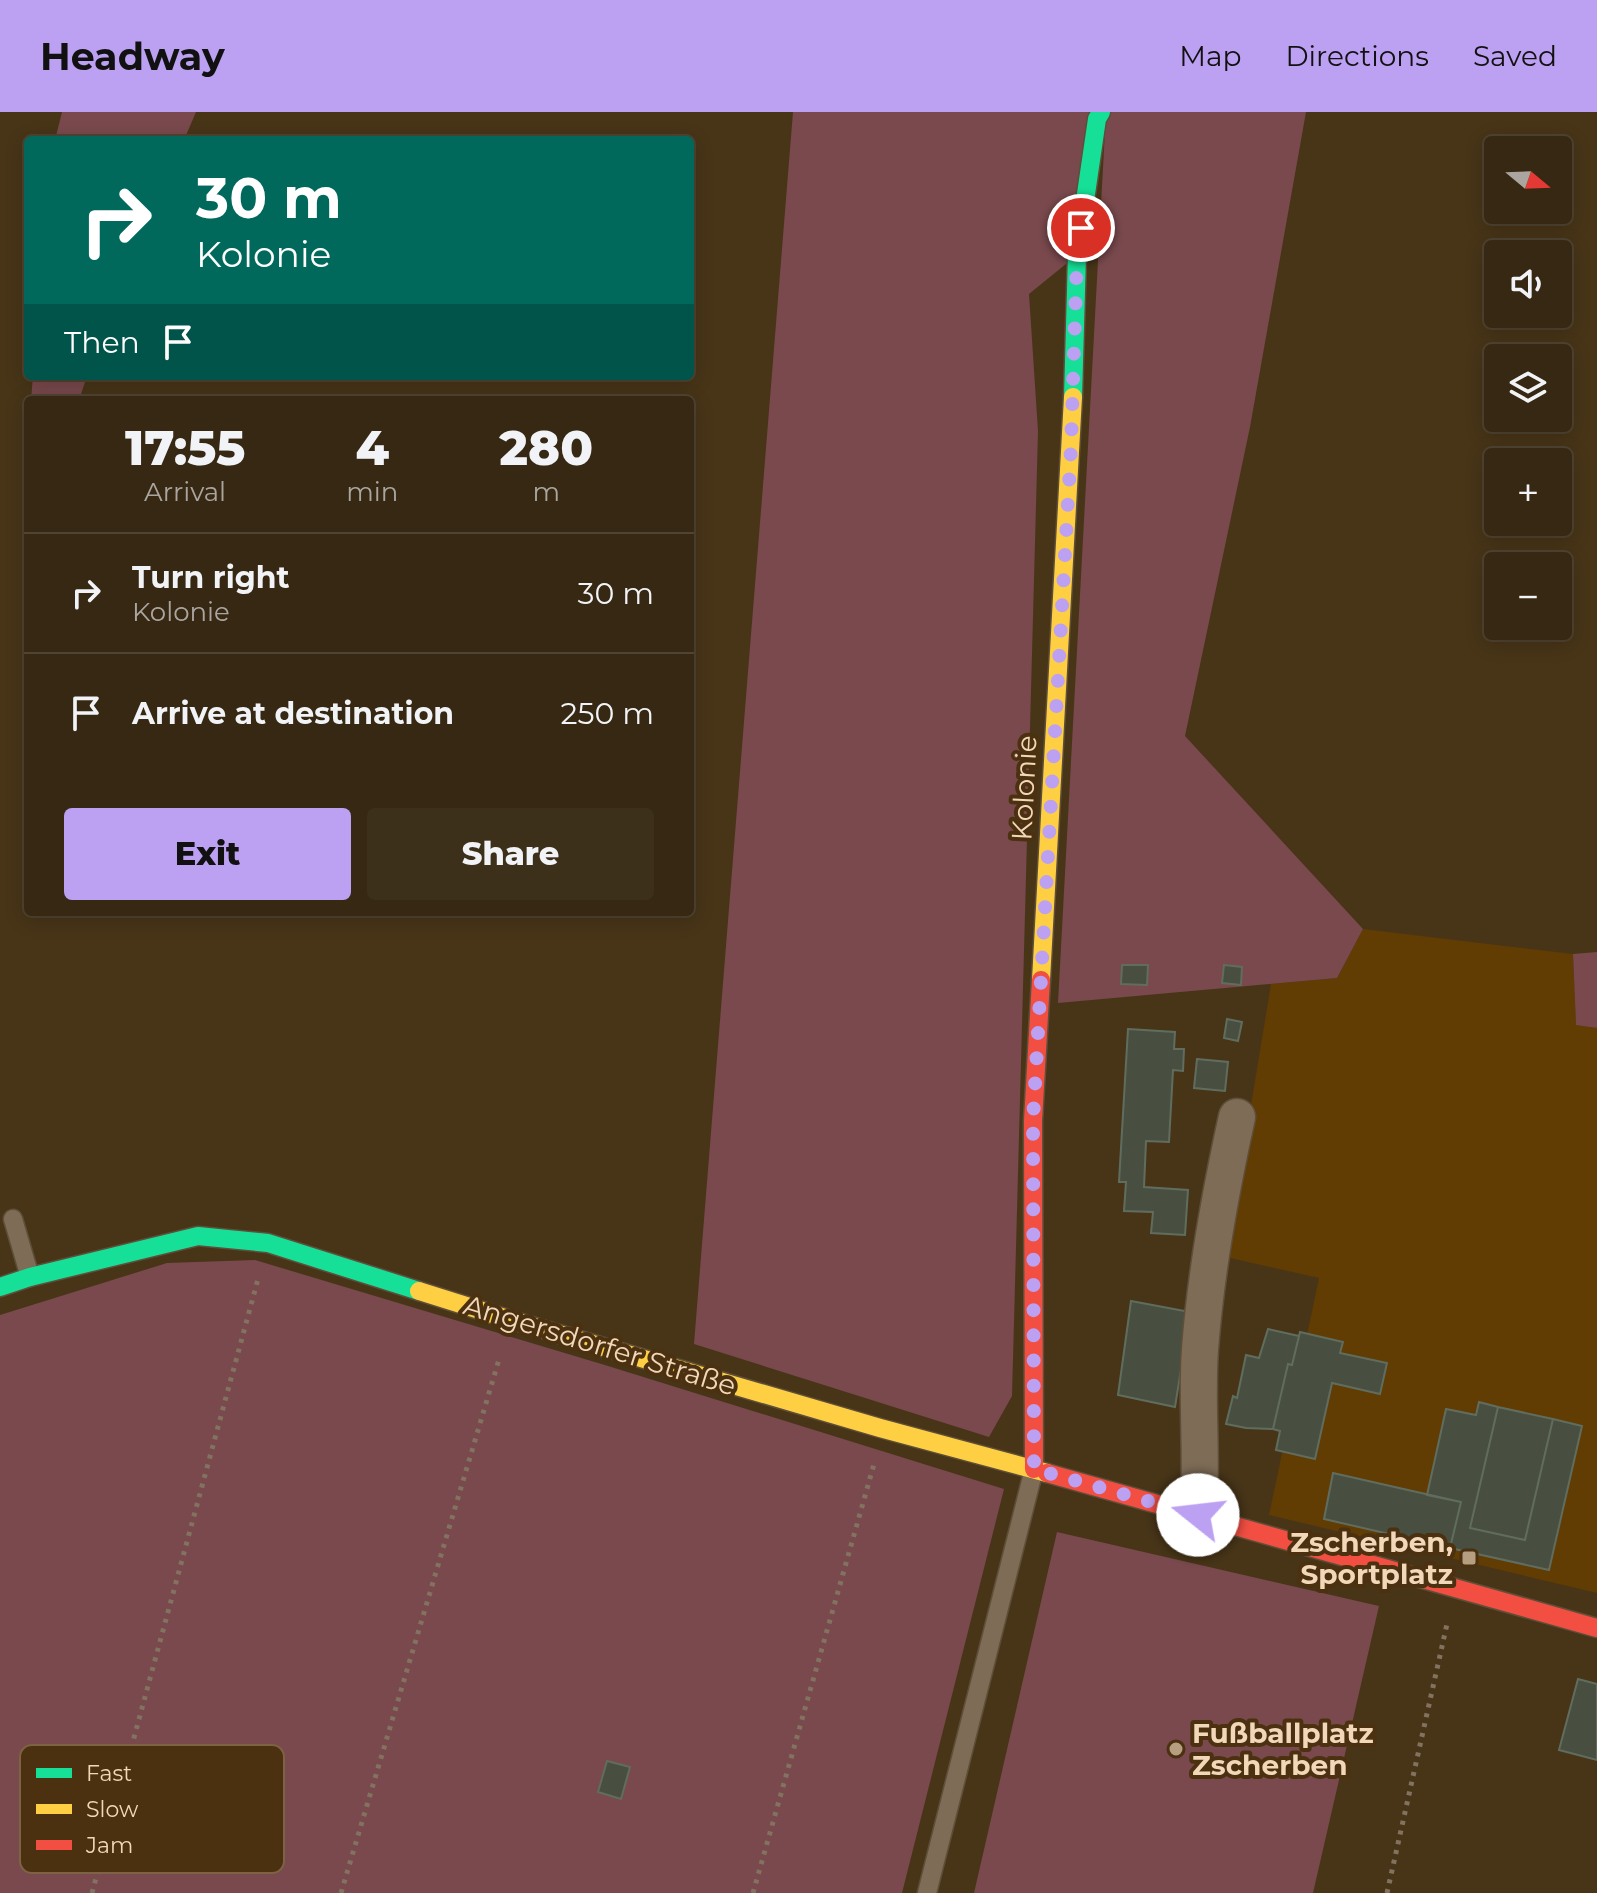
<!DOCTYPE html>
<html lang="en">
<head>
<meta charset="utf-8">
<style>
	body { margin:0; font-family:Montserrat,sans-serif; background:#3d301b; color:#f1f3f6; height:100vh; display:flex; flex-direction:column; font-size:30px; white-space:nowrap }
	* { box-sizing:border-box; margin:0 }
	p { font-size:26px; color:#aaa69f }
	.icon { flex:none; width:44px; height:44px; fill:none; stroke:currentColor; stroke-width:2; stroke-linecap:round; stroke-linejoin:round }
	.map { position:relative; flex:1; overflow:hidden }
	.panel { position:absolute; left:24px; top:284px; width:670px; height:520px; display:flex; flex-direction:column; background:#362812; border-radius:8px; box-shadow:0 4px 20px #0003,0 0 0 2px #504432 }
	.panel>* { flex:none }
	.guide { position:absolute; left:24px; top:24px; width:670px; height:244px; border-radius:8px; box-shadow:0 4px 20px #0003,0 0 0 2px #504432; background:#00695c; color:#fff; overflow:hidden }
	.needle { width:52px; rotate:109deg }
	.buttons { position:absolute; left:1484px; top:24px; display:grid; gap:16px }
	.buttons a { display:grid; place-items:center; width:88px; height:88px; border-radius:8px; background:#362812; box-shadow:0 4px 20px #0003,0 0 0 2px #504432; font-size:40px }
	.pin { position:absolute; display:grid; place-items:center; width:68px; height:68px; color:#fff; margin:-34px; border:4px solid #fff; border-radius:50%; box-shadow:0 2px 8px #0007 }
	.me { position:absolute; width:88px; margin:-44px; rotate:286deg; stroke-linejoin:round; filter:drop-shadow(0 0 6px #0008) }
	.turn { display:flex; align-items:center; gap:28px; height:168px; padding:0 40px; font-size:36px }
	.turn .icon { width:104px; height:104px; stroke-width:2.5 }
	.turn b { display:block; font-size:56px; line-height:68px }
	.then { display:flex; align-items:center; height:76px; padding:0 40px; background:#0003; gap:16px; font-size:30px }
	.eta { display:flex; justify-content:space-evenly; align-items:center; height:136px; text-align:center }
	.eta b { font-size:48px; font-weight:800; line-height:56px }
	.action { display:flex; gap:16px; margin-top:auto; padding:16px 40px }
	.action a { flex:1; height:92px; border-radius:8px; background:#bca0f2; color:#111; font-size:32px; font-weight:800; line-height:92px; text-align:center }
	.action a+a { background:#3d301b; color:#f1f3f6 }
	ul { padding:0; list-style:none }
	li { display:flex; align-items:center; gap:24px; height:120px; padding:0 40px; border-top:2px solid #504432 }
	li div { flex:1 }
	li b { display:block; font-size:30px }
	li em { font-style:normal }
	header { display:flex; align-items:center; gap:48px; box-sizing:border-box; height:112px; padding:0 40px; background:#bca0f2; color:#111 }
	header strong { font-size:38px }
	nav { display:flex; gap:44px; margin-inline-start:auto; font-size:28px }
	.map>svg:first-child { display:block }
</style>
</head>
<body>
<header>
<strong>Headway</strong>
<nav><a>Map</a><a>Directions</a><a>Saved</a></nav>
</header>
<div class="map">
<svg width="1597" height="1781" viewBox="0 0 1597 1781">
	<rect width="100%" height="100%" fill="#483518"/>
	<path fill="#613c03" d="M1363 817 1573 842 1576 912 1597 916V1481L1269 1403 1319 1166 1226 1145 1271 872 1337 866Z"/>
	<path fill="#79494d" d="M62 0H196L184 28H55Z
		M793 0H1099L1077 143 1029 182 1038 319 1012 1284 989 1325 694 1232Z
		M1106 0H1306L1250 315 1185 624 1363 817 1337 866 1058 891Z
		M33 264H87L79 288H31Z
		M1597 840V916L1576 913 1573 842Z
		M255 1148 608 1254 1004 1377 902 1781H0V1203L167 1151Z
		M1057 1420 1379 1494 1313 1781H974Z"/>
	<path fill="#484f40" stroke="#606d5e" stroke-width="2" d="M1122 853H1148L1147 873 1121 872Z
		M1224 853 1242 855 1241 873 1222 871Z
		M1227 907 1242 910 1238 929 1224 926Z
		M1128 917 1175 920 1174 937H1184L1183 959 1173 958 1169 1030 1146 1029 1144 1075 1188 1078 1185 1123 1151 1121 1153 1100 1124 1099 1126 1070H1119Z
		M1197 947 1228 950 1225 979 1194 976Z
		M1131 1189 1190 1200 1175 1295 1118 1283Z
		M1268 1217 1299 1224 1292 1253 1288 1252 1273 1317 1246 1316 1226 1312 1233 1284 1237 1286 1246 1243 1259 1246Z
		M1300 1220 1343 1230 1340 1241 1387 1251 1380 1282 1332 1271 1315 1347 1276 1338 1280 1319 1273 1317 1288 1252 1292 1253Z
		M1479 1290 1498 1295 1470 1416 1525 1428 1553 1307 1582 1314 1549 1458 1450 1436 1461 1390 1427 1383 1446 1297 1476 1303Z
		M1498 1295 1553 1307 1525 1428 1470 1416Z
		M1333 1361 1461 1390 1450 1436 1324 1407Z
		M1578 1567 1597 1572V1648L1559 1638Z
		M607 1649 630 1655 621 1687 598 1680Z"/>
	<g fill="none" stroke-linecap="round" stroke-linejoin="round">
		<defs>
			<path id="lane" d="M13 1107 30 1165
				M927 1781 1034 1357"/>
			<path id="street" d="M1198 1403C1203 1348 1196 1292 1200 1237 1206 1158 1220 1082 1237 1005"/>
			<path id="fast" d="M1073 285 1077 143 1097 7 1101 0
				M0 1175 30 1165 198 1124 268 1131 419 1179"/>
			<path id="slow" d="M1041 868 1073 285
				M419 1179 511 1208 880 1316 1047 1361"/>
			<path id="jam" d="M1034 1357 1033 1009 1041 868
				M1047 1361 1597 1516"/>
		</defs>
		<use href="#lane" stroke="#5f4f39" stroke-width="21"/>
		<use href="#street" stroke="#5f4f39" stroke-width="39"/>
		<use href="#fast" stroke="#5f4f39" stroke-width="21"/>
		<use href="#slow" stroke="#5f4f39" stroke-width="21"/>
		<use href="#jam" stroke="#5f4f39" stroke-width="21"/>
		<path stroke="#82725f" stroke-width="5" stroke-dasharray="4 6" stroke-linecap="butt" d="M92 1781 258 1167
			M341 1781 500 1244
			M753 1781 874 1352
			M1387 1781 1447 1512"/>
		<use href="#lane" stroke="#7e6c56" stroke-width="18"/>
		<use href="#street" stroke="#7e6c56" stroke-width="36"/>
		<use href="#fast" stroke="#16e098" stroke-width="18"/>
		<use href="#slow" stroke="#ffcf43" stroke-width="18"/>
		<use href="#jam" stroke="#f24e42" stroke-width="18"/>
	</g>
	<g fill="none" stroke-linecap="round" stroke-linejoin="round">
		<path stroke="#bca0f2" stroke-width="14" stroke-dasharray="0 25.2" d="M1081 116 1077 143 1071 336 1033 1009 1034 1357 1198 1403"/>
	</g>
	<g fill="#b69e81" stroke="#4b3110" stroke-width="3">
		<rect x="1461" y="1438" width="16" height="16" rx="4"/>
		<circle cx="1176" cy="1637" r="8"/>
	</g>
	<g text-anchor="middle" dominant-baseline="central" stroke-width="8" stroke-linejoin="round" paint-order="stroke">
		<g font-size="28" fill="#f2d7b9" stroke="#4b3110">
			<text transform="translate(1024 676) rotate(-87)">Kolonie</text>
			<text transform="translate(600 1233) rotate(17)">Angersdorfer Straße</text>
		</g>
		<g font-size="28" font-weight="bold" fill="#f2d7b9" stroke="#4b3110" text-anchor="end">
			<text x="1453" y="1430">Zscherben,<tspan x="1453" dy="32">Sportplatz</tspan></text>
			<text x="1192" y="1621" text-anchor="start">Fußballplatz<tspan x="1192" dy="32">Zscherben</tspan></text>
		</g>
	</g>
	<rect x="20" y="1633" width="264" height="128" rx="12" fill="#4b3110" stroke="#7d6343" stroke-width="2"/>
	<rect x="36" y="1656" width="36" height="10" fill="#16e098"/>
	<rect x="36" y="1692" width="36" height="10" fill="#ffcf43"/>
	<rect x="36" y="1728" width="36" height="10" fill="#f24e42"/>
	<g font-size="22" fill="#f2d7b9">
		<text x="86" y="1669">Fast</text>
		<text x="86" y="1705">Slow</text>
		<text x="86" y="1741">Jam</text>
	</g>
</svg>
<div class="buttons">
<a><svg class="needle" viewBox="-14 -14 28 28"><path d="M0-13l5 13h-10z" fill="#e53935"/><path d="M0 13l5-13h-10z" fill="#aaa69f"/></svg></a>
<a><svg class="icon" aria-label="sound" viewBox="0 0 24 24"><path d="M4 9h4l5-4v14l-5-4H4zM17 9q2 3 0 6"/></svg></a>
<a><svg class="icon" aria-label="layers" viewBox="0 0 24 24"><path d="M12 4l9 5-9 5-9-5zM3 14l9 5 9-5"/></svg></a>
<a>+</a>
<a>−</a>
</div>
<div class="pin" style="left:1081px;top:116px;background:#d93025"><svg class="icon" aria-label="arrive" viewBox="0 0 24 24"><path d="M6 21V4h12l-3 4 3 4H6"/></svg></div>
<svg class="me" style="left:1198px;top:1403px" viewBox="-20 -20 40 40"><circle r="19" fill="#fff"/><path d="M0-13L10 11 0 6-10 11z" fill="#bca0f2"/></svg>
<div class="guide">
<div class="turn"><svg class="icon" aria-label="right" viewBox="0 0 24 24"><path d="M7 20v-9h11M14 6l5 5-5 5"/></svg><div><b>30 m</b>Kolonie</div></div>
<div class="then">Then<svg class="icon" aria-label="arrive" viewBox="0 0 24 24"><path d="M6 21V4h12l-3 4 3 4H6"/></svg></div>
</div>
<section class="panel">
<div class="eta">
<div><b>17:55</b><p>Arrival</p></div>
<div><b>4</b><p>min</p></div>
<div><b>280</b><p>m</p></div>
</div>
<ul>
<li><svg class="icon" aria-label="right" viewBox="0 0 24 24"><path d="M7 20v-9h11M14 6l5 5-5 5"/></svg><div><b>Turn right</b><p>Kolonie</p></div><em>30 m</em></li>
<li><svg class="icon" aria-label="arrive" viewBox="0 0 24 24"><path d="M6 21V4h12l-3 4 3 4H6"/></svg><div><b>Arrive at destination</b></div><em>250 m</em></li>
</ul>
<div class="action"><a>Exit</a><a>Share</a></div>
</section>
</div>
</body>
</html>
